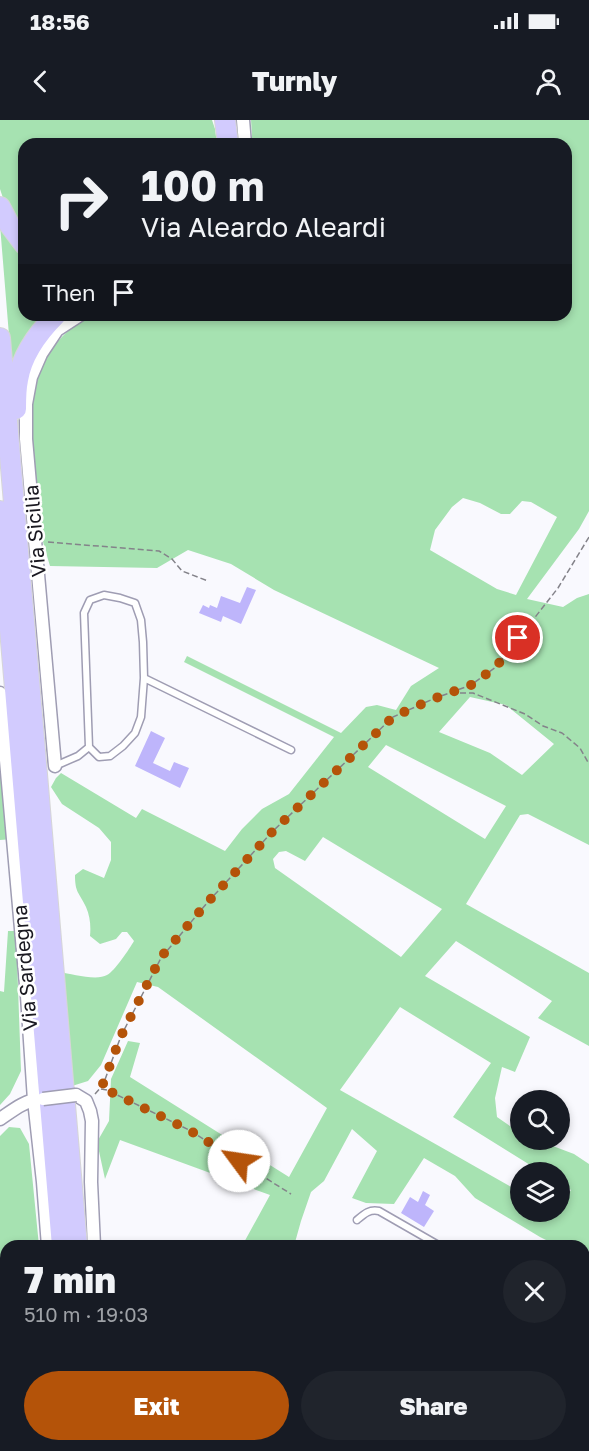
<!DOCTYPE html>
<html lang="en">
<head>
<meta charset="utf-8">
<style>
	body { margin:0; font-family:"Golos Text",sans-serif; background:#20242c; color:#f1f3f6; height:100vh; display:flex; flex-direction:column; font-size:22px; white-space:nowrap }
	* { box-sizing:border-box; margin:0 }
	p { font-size:20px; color:#9ea1a6 }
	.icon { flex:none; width:33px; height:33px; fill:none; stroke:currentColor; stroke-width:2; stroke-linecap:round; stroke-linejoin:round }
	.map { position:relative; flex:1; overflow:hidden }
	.details { position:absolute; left:0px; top:1120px; width:590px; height:212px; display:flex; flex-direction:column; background:#171b24; border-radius:18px 18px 0 0; box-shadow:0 3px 9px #0003 }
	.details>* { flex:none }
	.guide { position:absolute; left:18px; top:18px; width:554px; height:183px; border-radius:18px; box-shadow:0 3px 9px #0003; background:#171b24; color:#f1f3f6; overflow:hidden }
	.controls { position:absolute; left:510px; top:970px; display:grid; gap:12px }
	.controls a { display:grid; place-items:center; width:60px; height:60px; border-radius:50%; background:#171b24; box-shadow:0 3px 9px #0003; font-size:30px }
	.pin { position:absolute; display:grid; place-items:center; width:51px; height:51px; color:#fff; margin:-26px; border:3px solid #fff; border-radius:50%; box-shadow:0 2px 6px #0007 }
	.me { position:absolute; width:66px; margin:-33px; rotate:301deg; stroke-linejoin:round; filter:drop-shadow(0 0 4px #0008) }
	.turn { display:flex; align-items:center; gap:21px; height:126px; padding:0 24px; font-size:27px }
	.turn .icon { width:78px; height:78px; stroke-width:2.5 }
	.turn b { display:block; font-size:42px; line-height:51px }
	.then { display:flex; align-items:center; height:57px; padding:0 24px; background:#0003; gap:12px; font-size:22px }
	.round { display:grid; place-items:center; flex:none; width:63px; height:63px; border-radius:32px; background:#20242c }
	.summary { display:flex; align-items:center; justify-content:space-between; height:102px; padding:0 24px }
	h1 { font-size:36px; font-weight:800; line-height:45px }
	.primary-button { display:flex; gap:12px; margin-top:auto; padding:12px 24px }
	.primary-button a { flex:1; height:69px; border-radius:36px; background:#b45309; color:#fff; font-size:24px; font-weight:800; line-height:69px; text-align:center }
	.primary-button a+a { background:#20242c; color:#f1f3f6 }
	.status { display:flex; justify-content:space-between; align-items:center; height:42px; padding:0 30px; background:#171b24; direction:ltr }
	.status svg { height:16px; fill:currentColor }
	header { display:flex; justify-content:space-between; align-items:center; height:78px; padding:0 24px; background:#171b24; font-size:27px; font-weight:800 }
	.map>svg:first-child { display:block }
</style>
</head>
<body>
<div class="status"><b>18:56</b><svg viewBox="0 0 49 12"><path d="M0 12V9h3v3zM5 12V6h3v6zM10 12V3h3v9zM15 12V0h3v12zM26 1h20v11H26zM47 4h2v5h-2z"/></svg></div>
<header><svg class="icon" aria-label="back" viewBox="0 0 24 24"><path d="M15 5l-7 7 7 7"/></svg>Turnly<svg class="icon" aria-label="person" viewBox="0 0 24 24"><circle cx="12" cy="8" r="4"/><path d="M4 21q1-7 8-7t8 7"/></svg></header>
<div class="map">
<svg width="589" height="1331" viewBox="0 0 589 1331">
	<rect width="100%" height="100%" fill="#f9f9fe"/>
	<path fill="#eeecff" d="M0 1254 6 1258V1326H57V1331H0Z"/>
	<path fill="#a6e2b1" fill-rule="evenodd" d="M0 0H212L215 9 217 24H24V115L7 90 0 69Z
		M251 0H589V391L579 409 527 479 563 487 577 478 589 474V725L528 694 520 695 466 784 589 853V926L538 898 552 881 456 821 425 856 530 917 515 952 502 947 495 978 497 997 520 1013V1020H537L574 1034 589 1044V1131L584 1129V1126H558L540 1117 475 1078 455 1056 424 1038 394 1084 366 1083 352 1078 377 1031 352 1009 324 1061 311 1072 301 1101 294 1126H242L270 1075 120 1020 105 1059 97 1022 109 1001 111 959 128 921 140 923 130 957 289 1057 327 988 158 867 137 862 101 945 88 961 72 966 60 852C71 854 97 861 107 855 114 852 130 828 134 821L127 812H122L116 819 100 824 90 816C91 806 90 796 86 787 79 772 75 773 75 755L83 749 104 758 111 740V722L99 708 62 684 51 667 56 658 61 653 136 698 142 689 225 731 242 709 262 689 289 674 334 617 184 542 187 536 341 613 366 587 377 585 396 590 411 566 439 548 274 470 231 444 188 430 157 448 50 446C46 432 41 417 39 402 36 384 36 365 34 346 33 328 31 310 31 291 33 250 55 213 92 195H320L330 196 331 195H566V24H251L252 15ZM463 378 480 383 501 394H510L522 381 531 382 557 397 516 475 497 469 430 430 435 410 452 387ZM470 577 506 585 554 624 522 655 490 633 439 612ZM386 625 506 686 485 719 368 647ZM323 717 442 789 401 837 275 748 273 739 279 732 286 731 305 741ZM400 887 491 943 453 997 543 1053H560V1063L571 1070 560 1086V1092H520V1072L340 970Z
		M0 105 10 121 24 134V195H49L12 252Z
		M0 620 13 719 0 720Z
		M8 811H16L21 951 10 974 0 985V871L4 872Z
		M9 1007 20 1008 29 1024 39 1126H6V1170L0 1167V1016Z"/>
	<path fill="#beb5fb" d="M247 467 256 470 241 504 223 496 221 502 199 493 203 485 209 488 210 485 217 488 221 476 240 483Z
		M151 611 165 618 153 643 170 651 174 642 189 648 180 668 135 646Z
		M423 1071 430 1075 425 1085 434 1091 424 1107 401 1093 410 1077 418 1082Z"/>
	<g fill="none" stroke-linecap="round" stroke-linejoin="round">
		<defs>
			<path id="service" d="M104 475 120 478 135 483 141 500 143 522 144 558 141 597 135 613 123 626 110 636 99 637 89 627 84 493 90 480Z
				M144 558 291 630
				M55 646 78 636 89 627
				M357 1100C364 1094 369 1089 379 1091L440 1126
				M440 1326 443 1331"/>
			<path id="minor" d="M243 0 245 24
				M0 573 27 876 34 980 43 1062 48 1126
				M55 646 26 319V284L31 257 41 234 57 210 80 195
				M76 975 86 981 90 991 92 1001 91 1062 94 1126
				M0 999C12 991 24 981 39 979
				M584 1258 589 1254
				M64 1326V1331
				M110 1326V1331
				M499 1331 504 1326"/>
			<path id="trunk" d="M225 0 228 24
				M0 87 9 104 24 124
				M0 218 77 1126
				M16 289C16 279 16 269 18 260 22 235 39 212 56 195
				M0 391 62 1126
				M79 1326V1331
				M93 1326 94 1331"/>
		</defs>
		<use href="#service" stroke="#9f9db3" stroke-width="9"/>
		<use href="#minor" stroke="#9f9db3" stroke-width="15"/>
		<use href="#trunk" stroke="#d6d6d7" stroke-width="22"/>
		<path stroke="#84838a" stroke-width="1.5" stroke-dasharray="6 3" stroke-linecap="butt" d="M48 422 159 431 172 439 182 451 208 461
			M451 573H473L525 594 543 606 562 613 580 628 589 644
			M101 969 107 970 189 1010 291 1074
			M95 974 103 965 121 916 161 838 207 783 273 711 393 597 433 579 471 565 496 547 558 468 589 417"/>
		<use href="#service" stroke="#fff" stroke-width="6"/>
		<use href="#minor" stroke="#fff" stroke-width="12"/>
		<use href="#trunk" stroke="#d2cbfe" stroke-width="20"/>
		<defs>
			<path id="minor-bridge" d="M43 979 76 975"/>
		</defs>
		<use href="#minor-bridge" stroke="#9f9db3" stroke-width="15" stroke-linecap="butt"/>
		<use href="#minor-bridge" stroke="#fff" stroke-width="12"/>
	</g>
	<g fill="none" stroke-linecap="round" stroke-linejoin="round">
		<path stroke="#b45309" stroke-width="10" stroke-dasharray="0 18" d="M239 1041 189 1010 107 970 101 969 121 916 161 837 207 783 273 711 393 597 433 579 471 565 496 547 518 518"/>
	</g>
	<g text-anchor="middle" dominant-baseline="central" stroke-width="5" stroke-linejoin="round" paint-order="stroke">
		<g font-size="20" fill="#1a1921" stroke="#fff">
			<text transform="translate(34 411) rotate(-95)">Via Sicilia</text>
			<text transform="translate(24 848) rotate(-95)">Via Sardegna</text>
		</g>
	</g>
</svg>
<div class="controls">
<a><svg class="icon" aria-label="search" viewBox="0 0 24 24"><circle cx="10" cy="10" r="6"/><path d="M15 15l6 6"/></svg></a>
<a><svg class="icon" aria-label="layers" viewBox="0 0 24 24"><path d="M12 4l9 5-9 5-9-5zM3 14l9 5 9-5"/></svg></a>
</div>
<div class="pin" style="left:518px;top:518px;background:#d93025"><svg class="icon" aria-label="arrive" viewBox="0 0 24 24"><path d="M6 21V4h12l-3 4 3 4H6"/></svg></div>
<svg class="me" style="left:239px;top:1041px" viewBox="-20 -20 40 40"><circle r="19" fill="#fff"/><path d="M0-13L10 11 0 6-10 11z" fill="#b45309"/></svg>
<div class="guide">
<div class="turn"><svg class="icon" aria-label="right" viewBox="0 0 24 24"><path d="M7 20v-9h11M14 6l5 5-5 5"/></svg><div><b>100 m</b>Via Aleardo Aleardi</div></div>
<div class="then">Then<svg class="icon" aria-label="arrive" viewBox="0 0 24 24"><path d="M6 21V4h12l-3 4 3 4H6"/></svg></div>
</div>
<section class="details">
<div class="summary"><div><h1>7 min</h1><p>510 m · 19:03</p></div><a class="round"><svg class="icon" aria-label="close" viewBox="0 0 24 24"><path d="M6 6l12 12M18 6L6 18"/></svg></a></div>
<div class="primary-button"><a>Exit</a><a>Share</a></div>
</section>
</div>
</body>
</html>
